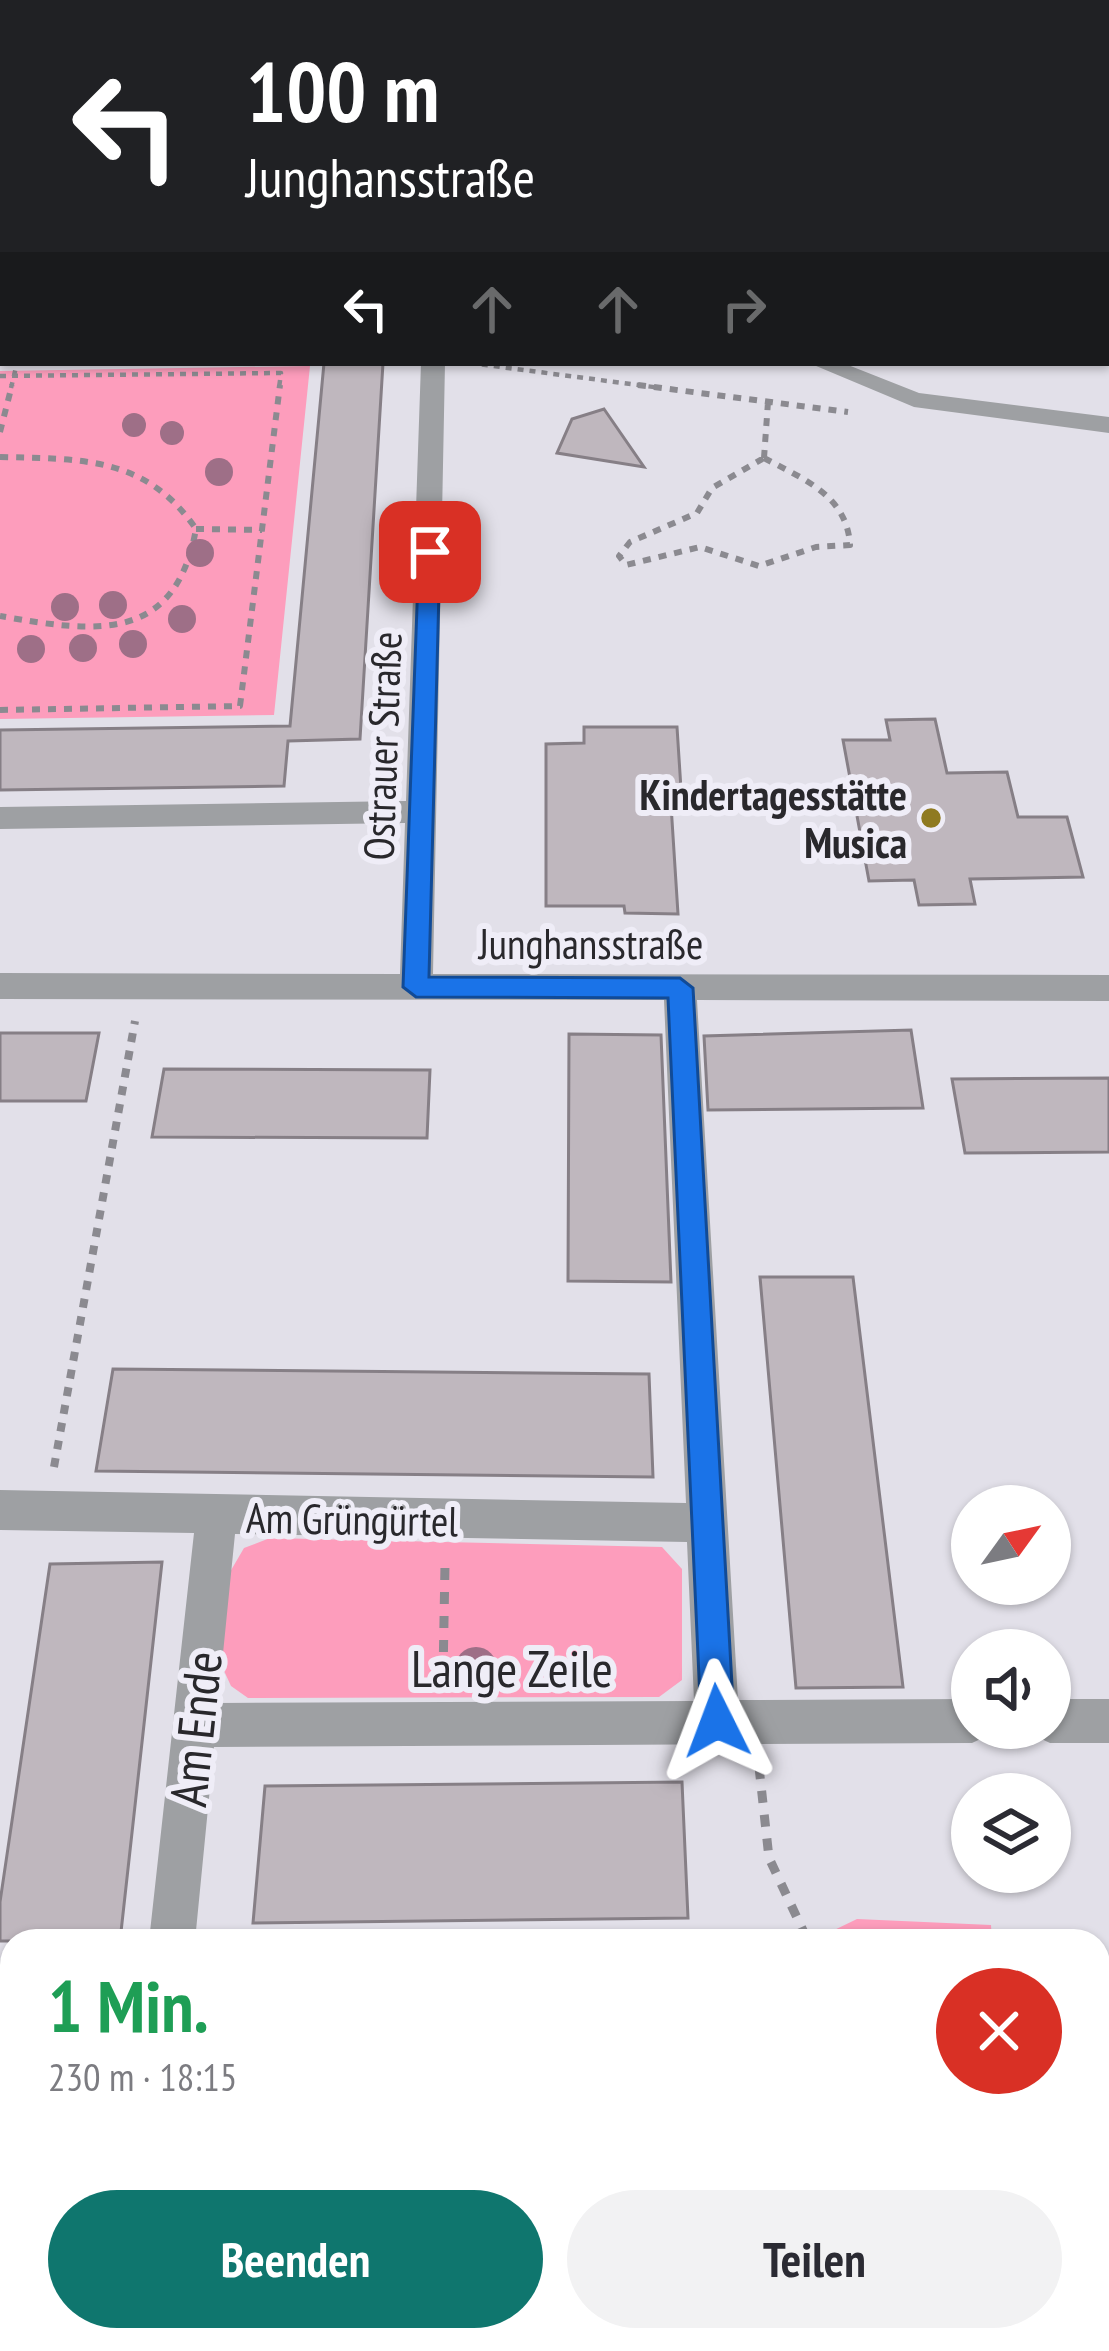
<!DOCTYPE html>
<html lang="de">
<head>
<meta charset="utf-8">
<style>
	body { margin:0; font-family:"PT Sans Narrow",sans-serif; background:#f2f2f3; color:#2b2b33; height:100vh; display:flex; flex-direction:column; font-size:45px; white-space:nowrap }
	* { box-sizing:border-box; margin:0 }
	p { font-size:39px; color:#7c7c81 }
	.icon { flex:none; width:66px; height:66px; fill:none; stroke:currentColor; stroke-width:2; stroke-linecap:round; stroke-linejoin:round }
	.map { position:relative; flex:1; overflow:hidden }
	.details { position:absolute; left:0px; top:1929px; width:1110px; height:423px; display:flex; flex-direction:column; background:#fff; border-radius:36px 36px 0 0; box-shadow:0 3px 9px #0004 }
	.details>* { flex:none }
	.hud { position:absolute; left:0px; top:0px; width:1110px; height:366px; box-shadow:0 3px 9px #0004; background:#202124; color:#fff; overflow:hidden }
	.needle { width:78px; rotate:57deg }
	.fabs { position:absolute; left:951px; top:1485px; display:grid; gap:24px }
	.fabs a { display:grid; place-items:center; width:120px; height:120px; border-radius:50%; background:#fff; box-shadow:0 3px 9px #0004; font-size:60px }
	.pin { position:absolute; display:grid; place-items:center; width:102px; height:102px; color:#fff; margin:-51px; border-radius:24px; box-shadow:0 6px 18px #0006 }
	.me { position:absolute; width:132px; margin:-66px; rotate:357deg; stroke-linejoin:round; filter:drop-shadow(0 0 9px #0008) }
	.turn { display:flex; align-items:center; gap:42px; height:252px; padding:0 48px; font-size:54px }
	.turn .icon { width:156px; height:156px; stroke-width:2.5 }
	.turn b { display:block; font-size:84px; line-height:102px }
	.lanes { display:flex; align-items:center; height:114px; padding:0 48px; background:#0003; justify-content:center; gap:60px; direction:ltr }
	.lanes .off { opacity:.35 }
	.round { display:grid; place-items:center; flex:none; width:126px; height:126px; border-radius:63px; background:#f2f2f3 }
	.summary { display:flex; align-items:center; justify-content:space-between; height:204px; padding:0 48px }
	h1 { font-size:72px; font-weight:600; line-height:90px; color:#1e9e55 }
	.action { display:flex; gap:24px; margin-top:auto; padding:24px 48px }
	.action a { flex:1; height:138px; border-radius:72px; background:#0f766e; color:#fff; font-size:48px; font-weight:600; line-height:138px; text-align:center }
	.action a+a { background:#f2f2f3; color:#2b2b33 }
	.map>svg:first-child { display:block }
</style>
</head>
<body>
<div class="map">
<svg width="1109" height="2351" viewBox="0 0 1109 2351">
	<rect width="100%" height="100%" fill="#e2e0e9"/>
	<path fill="#fd9dbc" d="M310 366 274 715 0 719V371Z
		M270 1538 662 1547 682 1569V1680L659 1697 248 1698 231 1686 220 1662 230 1572 244 1548Z
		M857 1919 991 1925 992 1941H830L826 1934Z"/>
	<path fill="#bfb7be" stroke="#867f86" stroke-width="3" d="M324 363H383L360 739 288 741 284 786 0 790V730L290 726Z
		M604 409 644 467 557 453 572 419Z
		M935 719 947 773 1007 772 1018 817H1067L1083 877 970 879 975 904 919 905 914 880 869 881 843 740H890L886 720Z
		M584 727H677L681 789H670L678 914 625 913 624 906H546V744L584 743Z
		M911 1030 923 1108 708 1110 704 1036Z
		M0 1033H99L86 1101H0Z
		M569 1034 661 1035 671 1282 568 1281Z
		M164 1069 430 1070 427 1138 152 1137Z
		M1109 1078V1152L965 1153 952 1079Z
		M760 1277H853L903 1687 796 1688Z
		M113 1369 649 1374 653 1477 96 1471Z
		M162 1562 120 1941H0V1902L50 1564Z
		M682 1782 688 1918 253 1923 265 1786Z"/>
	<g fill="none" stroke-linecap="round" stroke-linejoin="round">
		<path stroke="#8b8a90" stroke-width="4.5" stroke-dasharray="6 6" stroke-linecap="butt" d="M470 363 661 388
			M0 376 281 373 279 388
			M11 388 17 363"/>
		<path stroke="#8b8a90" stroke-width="6" stroke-dasharray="8 8" stroke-linecap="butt" d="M638 385 848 412
			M0 432 12 385
			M0 457C81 459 146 456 196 529 175 644 96 633 0 616
			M764 458C803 479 847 495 850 545L816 547 759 566 700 547 626 565 619 556 630 542 697 513 712 488Z
			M764 458 768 402
			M196 529 262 530
			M0 710 240 706 280 385"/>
		<path stroke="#8b8a90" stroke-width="8" stroke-dasharray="9 9" stroke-linecap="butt" d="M54 1467 135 1021"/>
		<path stroke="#8b8a90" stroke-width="9" stroke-dasharray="12 12" stroke-linecap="butt" d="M443 1676 445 1565
			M759 1767 769 1858 808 1941
			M926 2340 928 2351"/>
		<path fill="#9ea0a3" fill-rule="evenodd" d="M130 0H153L128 3Z
			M249 0H273L275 3H251Z
			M357 0H378L380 3H359Z
			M702 0H724L726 3H704Z
			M907 0H929L931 3H909Z
			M3 84V97L0 98V85Z
			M1107 113H1109V126H1107Z
			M1109 152V165H1107V152Z
			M1109 200V214L1107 215V201Z
			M0 281H3V295H0Z
			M421 363H445L433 974 1109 975V1001L697 1000 738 1700 972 1699V1728H991L987 1736 972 1743 214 1747 195 1941H149L194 1533 0 1530V1490L686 1503 664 1000 0 999V973L400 974 405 823 0 829V807L406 801ZM235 1534 687 1542 694 1701 218 1703Z
			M809 363H843L919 393 1109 417V433L914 407Z
			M1050 1699H1109V1743H1050L1035 1736 1031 1728H1050Z
			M104 2340H156L155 2351H103Z"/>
	</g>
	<g fill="#9e6f87">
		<circle cx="134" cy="425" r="12"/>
		<circle cx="172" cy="433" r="12"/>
		<circle cx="219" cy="472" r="14"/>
		<circle cx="200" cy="553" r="14"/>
		<circle cx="113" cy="605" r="14"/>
		<circle cx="65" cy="607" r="14"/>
		<circle cx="182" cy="619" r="14"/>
		<circle cx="133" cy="644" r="14"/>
		<circle cx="83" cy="648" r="14"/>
		<circle cx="31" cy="649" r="14"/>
		<circle cx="476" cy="1668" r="21"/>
	</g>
	<path fill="#1a73e8" stroke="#114b97" stroke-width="3" d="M430 545 440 552 429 977 680 978 693 988 734 1721 729 1733 717 1738 706 1733 701 1721 668 998 416 997 403 987 419 552Z"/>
	<circle fill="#8f7a20" stroke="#efedf7" stroke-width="4.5" cx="931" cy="818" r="12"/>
	<g text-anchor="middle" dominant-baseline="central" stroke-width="12" stroke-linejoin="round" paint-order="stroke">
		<g font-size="42" fill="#29282c" stroke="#efedf7">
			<text transform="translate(382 746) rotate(-88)">Ostrauer Straße</text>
			<text x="591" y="943">Junghansstraße</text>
			<text transform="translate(352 1519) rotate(1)">Am Grüngürtel</text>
		</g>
		<g font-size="42" font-weight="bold" fill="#29282c" stroke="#efedf7" text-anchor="end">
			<text x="907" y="794">Kindertagesstätte<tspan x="907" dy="48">Musica</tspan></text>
		</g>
		<g font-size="51" fill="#29282c" stroke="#efedf7">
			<text x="512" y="1668">Lange Zeile</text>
			<text transform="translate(195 1729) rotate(-84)">Am Ende</text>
		</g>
	</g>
</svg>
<div class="fabs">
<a><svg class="needle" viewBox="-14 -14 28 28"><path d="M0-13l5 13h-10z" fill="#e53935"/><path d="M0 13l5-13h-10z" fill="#7c7c81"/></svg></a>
<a><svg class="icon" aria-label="sound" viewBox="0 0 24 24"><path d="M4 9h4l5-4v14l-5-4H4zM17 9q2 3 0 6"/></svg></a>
<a><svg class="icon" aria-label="layers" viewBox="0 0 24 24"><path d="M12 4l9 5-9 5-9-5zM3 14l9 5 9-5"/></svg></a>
</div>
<div class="pin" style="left:430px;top:552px;background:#d93025"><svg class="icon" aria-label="arrive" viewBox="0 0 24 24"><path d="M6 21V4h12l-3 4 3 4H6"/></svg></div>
<svg class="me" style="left:717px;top:1721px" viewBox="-20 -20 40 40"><path d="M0-17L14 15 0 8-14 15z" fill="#1a73e8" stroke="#fff" stroke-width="4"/></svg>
<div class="hud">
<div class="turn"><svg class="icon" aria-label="left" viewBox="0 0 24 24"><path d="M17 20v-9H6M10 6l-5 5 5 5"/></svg><div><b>100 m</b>Junghansstraße</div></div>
<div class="lanes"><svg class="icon" aria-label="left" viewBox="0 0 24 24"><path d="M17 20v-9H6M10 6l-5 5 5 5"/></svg><svg class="icon off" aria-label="ahead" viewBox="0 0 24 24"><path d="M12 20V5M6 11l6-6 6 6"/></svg><svg class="icon off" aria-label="ahead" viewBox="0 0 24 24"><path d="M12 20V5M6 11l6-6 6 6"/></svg><svg class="icon off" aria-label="right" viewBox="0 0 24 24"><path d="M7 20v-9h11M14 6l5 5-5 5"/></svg></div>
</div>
<section class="details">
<div class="summary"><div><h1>1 Min.</h1><p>230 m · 18:15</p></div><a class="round" style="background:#d93025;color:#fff"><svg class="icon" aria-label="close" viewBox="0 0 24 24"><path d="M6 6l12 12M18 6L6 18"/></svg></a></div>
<div class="action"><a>Beenden</a><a>Teilen</a></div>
</section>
</div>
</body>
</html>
